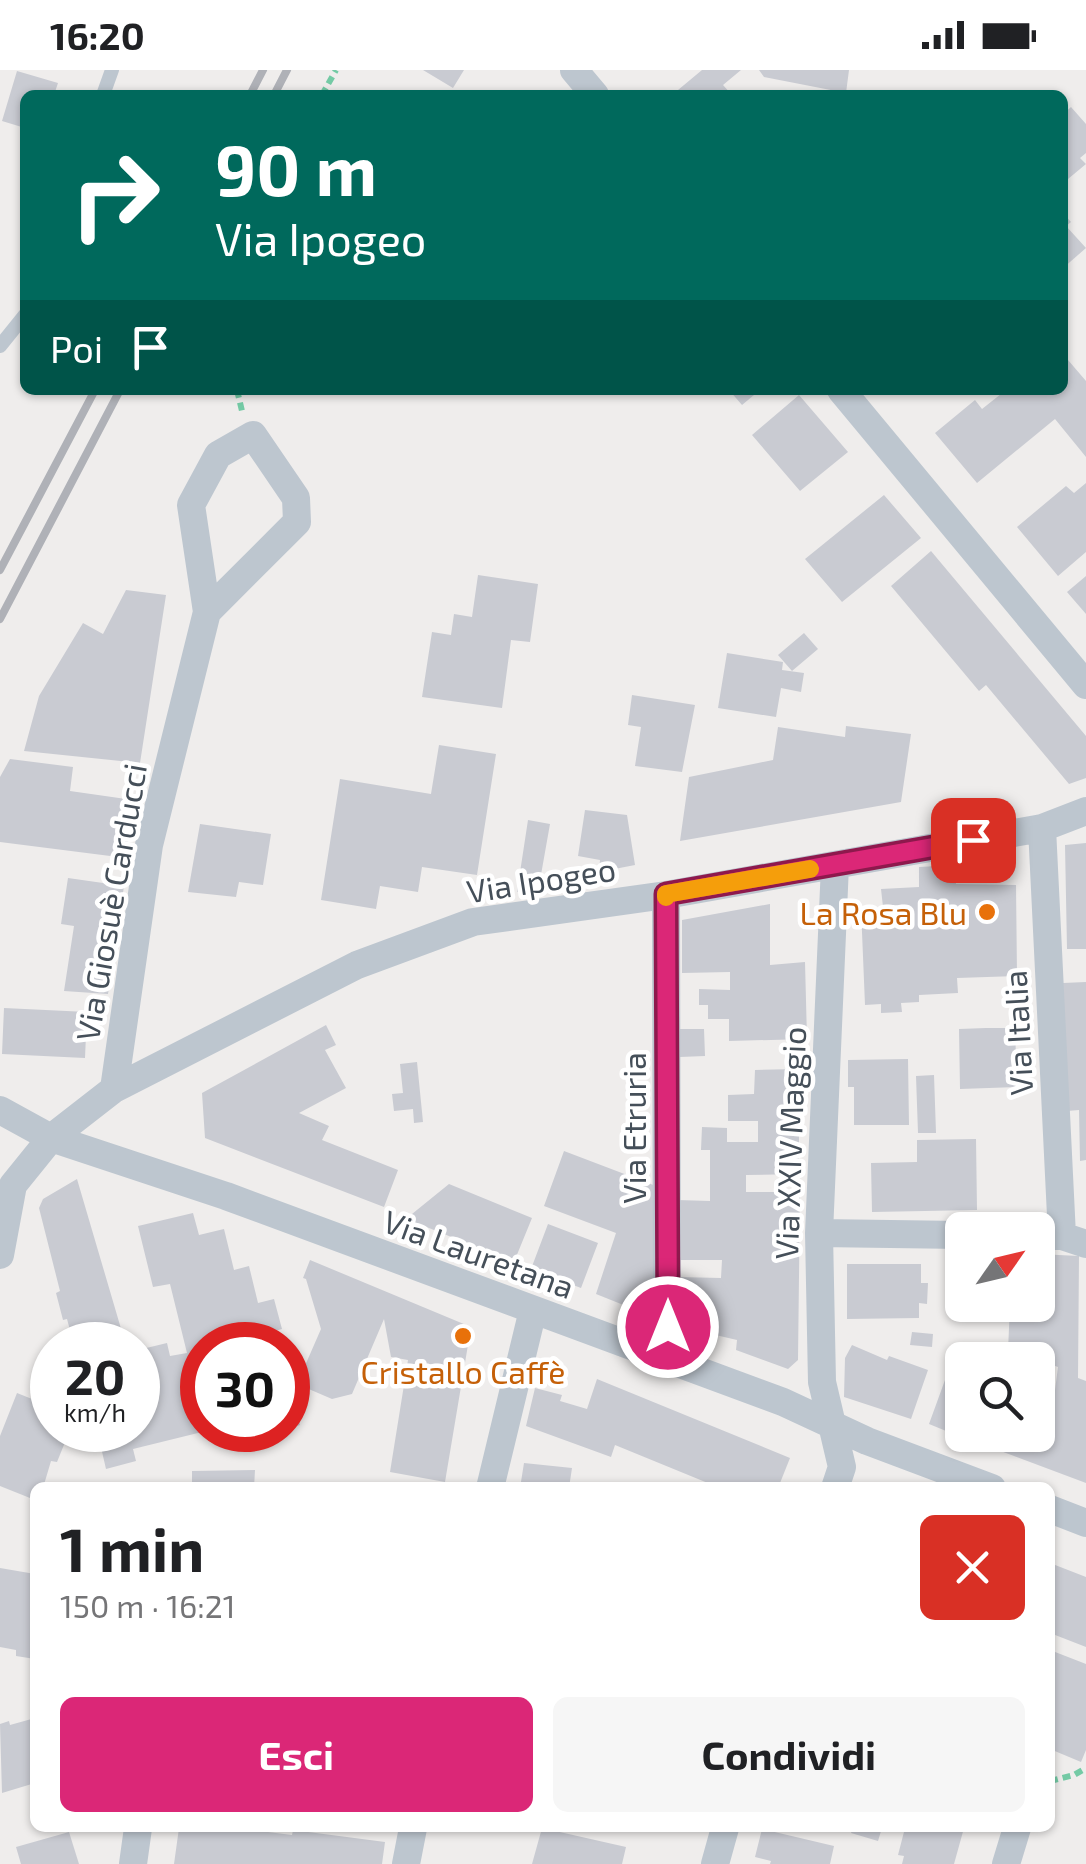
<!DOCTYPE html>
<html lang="it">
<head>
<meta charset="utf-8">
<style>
	body { margin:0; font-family:"Exo 2",sans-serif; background:#f6f6f6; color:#202124; height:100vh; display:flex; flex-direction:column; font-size:38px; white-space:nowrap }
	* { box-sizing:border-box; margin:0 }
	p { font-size:32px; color:#757577 }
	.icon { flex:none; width:55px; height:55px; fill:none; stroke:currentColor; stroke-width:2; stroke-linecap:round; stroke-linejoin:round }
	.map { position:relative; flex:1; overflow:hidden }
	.details { position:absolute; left:30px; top:1412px; width:1025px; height:350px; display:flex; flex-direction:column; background:#fff; border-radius:15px; box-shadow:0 2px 8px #0004 }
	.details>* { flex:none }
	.top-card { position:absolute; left:20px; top:20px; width:1048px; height:305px; border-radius:15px; box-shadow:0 2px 8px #0004; background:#00695c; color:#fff; overflow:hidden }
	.needle { width:65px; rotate:56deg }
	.tools { position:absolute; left:945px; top:1142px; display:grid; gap:20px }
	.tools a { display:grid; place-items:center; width:110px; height:110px; border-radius:15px; background:#fff; box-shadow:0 2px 8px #0004; font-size:50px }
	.speed { position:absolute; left:30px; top:1252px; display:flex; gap:20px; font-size:50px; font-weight:700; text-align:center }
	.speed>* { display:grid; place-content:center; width:130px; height:130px; border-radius:50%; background:#fff; box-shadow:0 2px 8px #0004; line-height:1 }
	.speed small { font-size:25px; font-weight:400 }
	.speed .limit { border:15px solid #d22; background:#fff; color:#111 }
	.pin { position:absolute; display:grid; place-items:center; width:85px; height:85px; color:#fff; margin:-42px; border-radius:20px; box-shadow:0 5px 15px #0006 }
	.me { position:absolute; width:110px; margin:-55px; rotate:0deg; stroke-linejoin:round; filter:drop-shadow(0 0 8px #0008) }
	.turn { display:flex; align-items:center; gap:35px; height:210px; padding:0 30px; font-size:45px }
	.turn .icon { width:130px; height:130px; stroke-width:2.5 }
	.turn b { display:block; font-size:70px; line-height:85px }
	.then { display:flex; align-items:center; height:95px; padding:0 30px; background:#0003; gap:20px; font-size:38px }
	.round { display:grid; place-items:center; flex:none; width:105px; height:105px; border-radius:15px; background:#f6f6f6 }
	.headline { display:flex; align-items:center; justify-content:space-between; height:170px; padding:0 30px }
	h1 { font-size:60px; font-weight:700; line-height:75px }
	.button { display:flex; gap:20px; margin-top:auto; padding:20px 30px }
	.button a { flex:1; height:115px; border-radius:15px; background:#db2777; color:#fff; font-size:40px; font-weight:700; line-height:115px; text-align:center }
	.button a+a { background:#f6f6f6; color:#202124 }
	.status { display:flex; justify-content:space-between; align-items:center; height:70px; padding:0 50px; background:#fff; direction:ltr }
	.status svg { height:28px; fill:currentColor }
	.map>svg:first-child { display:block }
</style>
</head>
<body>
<div class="status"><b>16:20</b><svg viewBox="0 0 49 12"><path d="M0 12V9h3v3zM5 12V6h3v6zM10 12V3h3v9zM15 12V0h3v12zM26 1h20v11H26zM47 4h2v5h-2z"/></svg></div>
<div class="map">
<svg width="1086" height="1794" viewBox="0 0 1086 1794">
	<rect width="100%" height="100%" fill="#efedec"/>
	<path fill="#c9cbd2" d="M423 0H464L453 18Z
		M702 0H741L723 15 732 25H672Z
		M759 0H849L846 23 764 7Z
		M17 1 58 13 54 25H25V58L2 51Z
		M1071 37 1086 54V83L1080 88 1086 94 1062 114V45Z
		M1062 142 1071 152 1066 156 1086 178 1062 199Z
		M1062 283 1086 311V387L1055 349 977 413 935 363 975 330 982 339 1006 320H1062Z
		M729 320H760L742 335Z
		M799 325 848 382 800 421 752 365Z
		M1086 413V482L1058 506 1017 457 1066 416 1074 423Z
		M884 425 921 468 842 532 805 489Z
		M931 481 1086 666V708L1069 714 986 615 979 621 891 516Z
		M478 505 538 514 530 572 511 570 502 638 422 627 432 562 451 565 454 544 472 547Z
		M1086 506V544L1067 522Z
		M126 520 166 525 140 693 24 681 39 626 83 553 103 564Z
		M804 563 818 579 792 601 778 585Z
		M727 583 783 592 782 600 804 603 801 622 781 618 776 647 718 638Z
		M632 625 695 635 682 702 635 696 641 657 628 655Z
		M846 656 911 664 901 732 680 771 689 707 773 690 778 657 845 667Z
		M439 675 496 684 477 805 422 797 418 822 380 816 376 839 321 830 340 709 431 724Z
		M10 689 73 697 70 721 133 730 126 788 0 772V707Z
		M585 740 627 745 635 795 599 802 600 790 578 786Z
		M528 750 550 754 539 816 517 822Z
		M200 754 271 764 263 815 239 812 236 827 188 822Z
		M1086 773V879H1067L1065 775Z
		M954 795 956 814 1016 815 1017 906 957 908 958 923 919 925V932L901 933 902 942 881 943V934L865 935 861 838 883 837 881 819 919 817V797Z
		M68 808 124 816 108 924 64 921 74 856 61 854Z
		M770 834V895L805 892 807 969 729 971V949H708V935H699V919L730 920V902L682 903V850Z
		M1086 912V1090L1080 1091 1079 1040 1067 1041 1063 913Z
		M4 938 87 942 85 988 2 984Z
		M326 955 336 975 325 980 346 1018 299 1043 329 1056 322 1070 398 1100 384 1137 205 1068 202 1023Z
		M986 958H1015L1017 1017 960 1019 959 959Z
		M679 959H704L705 986 680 987Z
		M908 989 909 1055H854V1017H848V990Z
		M417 992 423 1052 414 1053 413 1039 394 1041 392 1024 403 1023 400 994Z
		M799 999V1104L746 1105V1122H800L798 1290 788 1299 736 1280 737 1270 677 1256V1207L721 1208 722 1190H677V1130L710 1131V1080H701L702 1057 727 1058V1072H758V1051H728V1025L754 1024 755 1000Z
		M934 1005 936 1063H918L916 1006Z
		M976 1069 977 1140 872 1142 871 1093 917 1092V1070Z
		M564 1081 656 1116 658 1197 641 1242 596 1224 616 1163 544 1136Z
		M77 1109 122 1262 74 1275 67 1249 63 1250 56 1223 60 1221 39 1138 43 1129Z
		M449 1114 532 1148 514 1192 409 1150 412 1144Z
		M193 1143 199 1165 224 1159 234 1200 249 1196 258 1233 274 1229 282 1259 225 1275H202V1362L133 1379 136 1391 106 1399 97 1360H138V1346L142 1345 138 1325V1280L167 1273 170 1286 187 1283 170 1214 153 1217 138 1156Z
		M548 1154 598 1173 581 1218 531 1199Z
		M1038 1184 1079 1186 1078 1308 1086 1311V1413L990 1377 995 1365H1038V1346L1051 1351 1058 1297 1038 1290H984L990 1274 1008 1281 1010 1235H1038Z
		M310 1190 471 1257 445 1412 390 1402 408 1290 391 1287 384 1249 352 1324 332 1329 297 1314 321 1259 306 1209 303 1208Z
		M847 1194H921V1213H928L927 1234 919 1233V1248L847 1249Z
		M960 1235H980L979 1241H960Z
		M912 1262 933 1264 932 1277 910 1275Z
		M852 1275 887 1290 889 1286 928 1300 911 1349 844 1327 845 1288Z
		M597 1309 790 1388 778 1418H720L615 1375 611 1387 526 1356 535 1318 562 1325 560 1331 587 1339Z
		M945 1310 962 1317V1365H982L978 1374 929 1354Z
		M17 1323 52 1337V1360H70L57 1392 51 1391 43 1418H35V1430L0 1416V1366Z
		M296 1339 300 1355 288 1359V1342Z
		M524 1393 572 1398 569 1418H520Z
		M255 1400 254 1418H192V1401Z
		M1050 1493 1086 1507V1577L1050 1563Z
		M0 1498 35 1504V1589L16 1586V1580L0 1577Z
		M1050 1580 1086 1594V1680L1081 1692 1050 1679Z
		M35 1648V1713L2 1723 0 1654 9 1651 10 1655Z
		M179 1758H236L292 1765 293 1760 385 1772 382 1794H174Z
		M542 1758 626 1777 622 1794H532Z
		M853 1758H882L878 1771 851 1763Z
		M905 1758H964L954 1794H902L904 1786 898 1785Z
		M762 1759 834 1776 830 1794H770L771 1791 755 1787Z
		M69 1762 79 1794H21L16 1777Z"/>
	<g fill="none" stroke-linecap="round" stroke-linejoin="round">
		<path stroke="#74caa5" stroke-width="6" stroke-dasharray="8 5" stroke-linecap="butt" d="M322 25 336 0
			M237 320 242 341
			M1050 1711 1074 1705 1086 1698"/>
		<path stroke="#bdc6cf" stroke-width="14" d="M103 25 112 0
			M0 276 25 245"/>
		<path stroke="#bdc6cf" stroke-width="28" d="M574 0 595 25
			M841 320 1086 615
			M1042 758 1062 1166
			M666 825 667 1291
			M114 1019 149 775 207 542 297 452 296 428 253 365 218 385 191 435 207 542
			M0 1040 51 1068 226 1126 783 1332 867 1371 992 1418
			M819 1163 962 1165
			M1038 1166H1062L1086 1174
			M0 1185 13 1115 51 1068 114 1019 357 895 473 852 666 825 1042 758 1086 741
			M490 1418 533 1240
			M835 1418 842 1397 822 1312 819 1163 835 795
			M1050 1439 1086 1453
			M133 1794 138 1758
			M406 1794 413 1758
			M715 1794 725 1758
			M1006 1794 1017 1758"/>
		<path stroke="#afb1b7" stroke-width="8" d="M250 25 263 0
			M274 25 287 0
			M0 500 95 320
			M0 549 120 320"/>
	</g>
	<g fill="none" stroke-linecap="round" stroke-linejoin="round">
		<defs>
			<path id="route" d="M668 1257 666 824 973 770"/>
		</defs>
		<use href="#route" stroke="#8e194d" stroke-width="25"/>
		<use href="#route" stroke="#db2777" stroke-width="18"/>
		<path stroke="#f59e0b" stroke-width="18" d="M666 827V824L810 799"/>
	</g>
	<g fill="#e8710a" stroke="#fff" stroke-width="4">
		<circle cx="987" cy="842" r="10"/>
		<circle cx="463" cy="1266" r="10"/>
	</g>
	<g text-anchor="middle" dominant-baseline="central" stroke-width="9" stroke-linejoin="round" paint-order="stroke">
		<g font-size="32" fill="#454f59" stroke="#fff">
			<text transform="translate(541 809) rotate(-9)">Via Ipogeo</text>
			<text transform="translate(110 832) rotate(-80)">Via Giosuè Carducci</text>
			<text transform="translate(1017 963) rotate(-93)">Via Italia</text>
			<text transform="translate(633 1058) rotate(-90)">Via Etruria</text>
			<text transform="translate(789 1073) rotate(-88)">Via XXIV Maggio</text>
			<text transform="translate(479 1183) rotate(20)">Via Lauretana</text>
		</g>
		<g font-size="32" fill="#c56008" stroke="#fff" text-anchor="end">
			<text x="967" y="842">La Rosa Blu</text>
			<text x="463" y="1301" text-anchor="middle">Cristallo Caffè</text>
		</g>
	</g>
</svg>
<div class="tools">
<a><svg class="needle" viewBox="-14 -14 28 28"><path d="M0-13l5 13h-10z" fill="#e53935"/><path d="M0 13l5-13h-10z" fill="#757577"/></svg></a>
<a><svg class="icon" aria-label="search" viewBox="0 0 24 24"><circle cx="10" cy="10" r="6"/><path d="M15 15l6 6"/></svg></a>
</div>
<div class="speed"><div>20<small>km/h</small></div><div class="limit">30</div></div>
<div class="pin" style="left:973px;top:770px;background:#d93025"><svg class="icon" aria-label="arrive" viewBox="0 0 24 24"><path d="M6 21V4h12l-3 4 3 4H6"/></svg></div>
<svg class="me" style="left:668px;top:1257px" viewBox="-20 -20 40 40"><circle r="17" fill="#db2777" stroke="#fff" stroke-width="3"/><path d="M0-11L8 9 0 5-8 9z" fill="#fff"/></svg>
<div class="top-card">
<div class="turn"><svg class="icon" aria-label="right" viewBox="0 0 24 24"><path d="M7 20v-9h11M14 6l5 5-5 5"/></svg><div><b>90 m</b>Via Ipogeo</div></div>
<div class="then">Poi<svg class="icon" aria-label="arrive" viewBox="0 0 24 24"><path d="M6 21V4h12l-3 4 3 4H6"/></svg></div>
</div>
<section class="details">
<div class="headline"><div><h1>1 min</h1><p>150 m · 16:21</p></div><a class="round" style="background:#d93025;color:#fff"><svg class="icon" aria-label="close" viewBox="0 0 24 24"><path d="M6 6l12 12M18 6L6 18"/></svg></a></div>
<div class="button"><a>Esci</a><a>Condividi</a></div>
</section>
</div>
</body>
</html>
